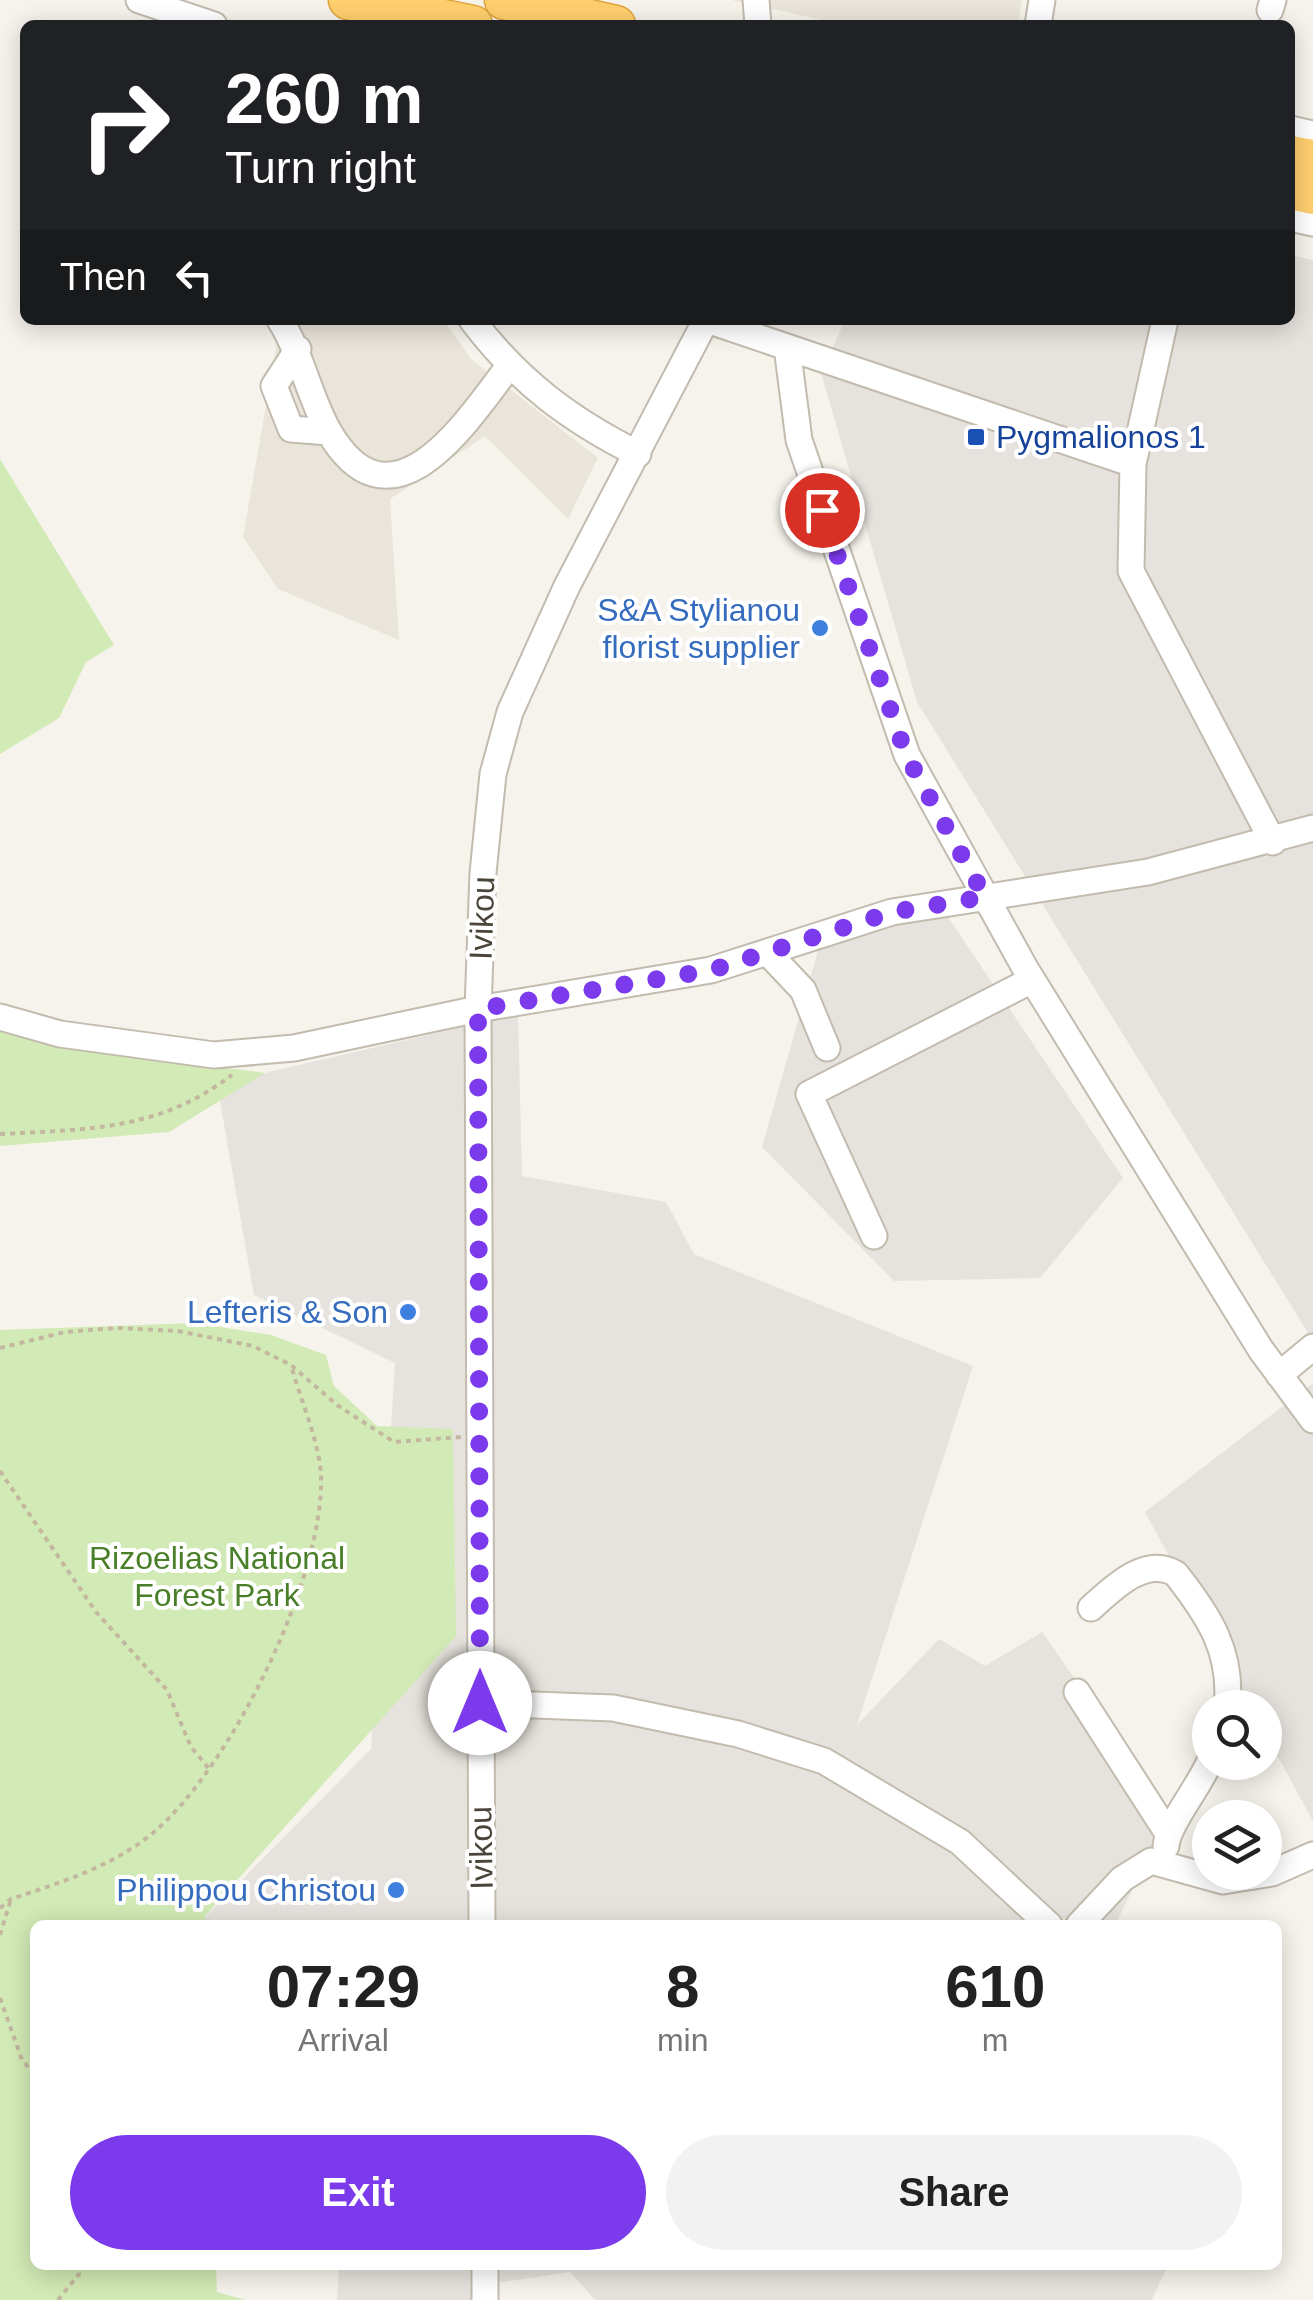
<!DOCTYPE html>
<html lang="en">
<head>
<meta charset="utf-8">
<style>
	body { margin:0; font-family:Arial,sans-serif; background:#f2f2f2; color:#222; height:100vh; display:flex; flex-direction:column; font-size:38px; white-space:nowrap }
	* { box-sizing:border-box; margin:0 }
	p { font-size:32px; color:#767676 }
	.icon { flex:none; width:55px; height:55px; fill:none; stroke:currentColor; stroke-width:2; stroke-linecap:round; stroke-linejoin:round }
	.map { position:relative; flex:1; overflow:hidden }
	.drawer { position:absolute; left:30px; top:1920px; width:1252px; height:350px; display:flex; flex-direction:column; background:#fff; border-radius:15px; box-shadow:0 5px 25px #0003 }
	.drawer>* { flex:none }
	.hud { position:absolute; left:20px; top:20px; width:1275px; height:305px; border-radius:15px; box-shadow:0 5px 25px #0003; background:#202124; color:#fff; overflow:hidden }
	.buttons { position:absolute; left:1192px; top:1690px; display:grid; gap:20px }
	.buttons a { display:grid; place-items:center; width:90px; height:90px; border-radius:50%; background:#fff; box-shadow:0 5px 25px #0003; font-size:50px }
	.pin { position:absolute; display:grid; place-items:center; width:85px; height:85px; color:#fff; margin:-42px; border:5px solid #fff; border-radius:50%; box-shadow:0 2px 10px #0007 }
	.me { position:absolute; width:110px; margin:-55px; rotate:0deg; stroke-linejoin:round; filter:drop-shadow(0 0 8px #0008) }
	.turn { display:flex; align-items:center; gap:35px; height:210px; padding:0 40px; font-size:45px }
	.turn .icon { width:130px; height:130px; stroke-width:2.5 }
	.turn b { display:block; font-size:70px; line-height:85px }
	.then { display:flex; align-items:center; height:95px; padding:0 40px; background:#0003; gap:20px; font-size:38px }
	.eta { display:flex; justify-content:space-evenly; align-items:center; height:170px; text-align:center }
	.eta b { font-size:60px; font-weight:700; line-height:70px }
	.action { display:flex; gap:20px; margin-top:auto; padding:20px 40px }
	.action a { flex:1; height:115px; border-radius:60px; background:#7c3aed; color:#fff; font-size:40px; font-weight:700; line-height:115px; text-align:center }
	.action a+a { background:#f2f2f2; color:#222 }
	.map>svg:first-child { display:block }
</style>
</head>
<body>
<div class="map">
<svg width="1313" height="2300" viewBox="0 0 1313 2300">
	<rect width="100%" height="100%" fill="#f6f3ec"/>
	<path fill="#eae5da" d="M731 0H1022L1018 25H846Z
		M281 320H444L471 359 598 458 568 519 485 436 390 499 399 640 278 589 243 537Z"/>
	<path fill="#e6e2dd" d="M1290 255 1313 260V1341L917 702 821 373 845 320H1290Z
		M944 911 1123 1178 1040 1278 894 1281 762 1147 820 944Z
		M518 1014 522 1176 666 1202 694 1254 973 1366 857 1725 939 1639 985 1666 1042 1632 1170 1814 1115 1925H206L205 1917 371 1749 395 1363 254 1295 217 1084Z
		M1313 1383V1821L1265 1733V1708L1251 1707 1145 1512Z
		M339 2265H1168L1152 2300H595L570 2272 496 2283 493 2300H337Z"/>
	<path fill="#d2eab5" d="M0 459 114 645 86 662 59 718 0 754Z
		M0 1025 93 1051 265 1073 169 1132 0 1146Z
		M195 1323 271 1335 326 1355 334 1386 377 1426 453 1429 456 1636 205 1916 206 1925H35V2265H216L217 2292 245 2300H0V1330Z"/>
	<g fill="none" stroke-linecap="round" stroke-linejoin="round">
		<defs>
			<path id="minor" d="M139 0 214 25
				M756 0 758 25
				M1270 10 1273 0
				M1038 25 1042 0
				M1290 129 1313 134
				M1290 218 1313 223
				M280 320C302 355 309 397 329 432 392 539 467 421 509 366
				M472 320C518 381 570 420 638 454
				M707 320 1133 464
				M1165 320 1133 464 1131 571 1273 842
				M787 347 799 440 907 755 1025 968 1261 1350 1313 1420
				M298 349 274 386 291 429 329 432
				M768 953 803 990 827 1048
				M0 1017 60 1034 214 1055 294 1048 478 1009 711 970 892 912 1148 872 1313 828
				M874 1236 809 1094 1032 980
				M1279 1375 1313 1347
				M1091 1608C1113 1588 1146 1555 1176 1574 1209 1616 1233 1652 1227 1708
				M1077 1692 1167 1832
				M480 1703 613 1708 738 1734 824 1761 960 1842 1049 1925
				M1166 1846C1168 1824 1199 1787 1210 1761
				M482 1925 478 1009 483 873 493 774 510 712 567 586 706 320
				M1079 1925 1122 1879 1151 1861 1223 1881 1272 1873 1313 1855
				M485 2265V2300"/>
			<path id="highway" d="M348 0 473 25
				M504 0 616 25
				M1290 155 1313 159
				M1290 190 1313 195"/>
		</defs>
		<use href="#minor" stroke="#c2bbae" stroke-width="29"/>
		<use href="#highway" stroke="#e0a43c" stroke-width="41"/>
		<path stroke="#c4b79f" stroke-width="4" stroke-dasharray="5 5" stroke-linecap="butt" d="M0 1134C89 1129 158 1131 232 1075
			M0 1348 65 1332 116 1328 178 1331 253 1346 291 1365 337 1405 394 1442 461 1437
			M0 1471 96 1612 167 1690 191 1747 210 1770
			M0 1908 11 1899C62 1882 112 1867 154 1832 231 1767 325 1576 321 1475 319 1440 300 1399 291 1365
			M0 1935 11 1899
			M0 1998 22 2060 35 2075
			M58 2300 79 2274V2265"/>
		<use href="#minor" stroke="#fff" stroke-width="25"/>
		<use href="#highway" stroke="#ffcf6e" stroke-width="38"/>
	</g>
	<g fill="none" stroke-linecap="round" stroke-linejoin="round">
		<path stroke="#7c3aed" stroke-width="18" stroke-dasharray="0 32.4" d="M480 1703 478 1009 712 970 892 912 985 897 906 755 822 510"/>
	</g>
	<rect fill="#1a4fb4" stroke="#fff" stroke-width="4" x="966" y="427" width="20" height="20" rx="5"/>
	<g fill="#3f7fe0" stroke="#fff" stroke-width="4">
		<circle cx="820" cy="628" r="10"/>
		<circle cx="408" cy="1312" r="10"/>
		<circle cx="396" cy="1890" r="10"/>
	</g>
	<g text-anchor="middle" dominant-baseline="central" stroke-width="8" stroke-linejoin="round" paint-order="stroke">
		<g font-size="32" fill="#164399" stroke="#fff" text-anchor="start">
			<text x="996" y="437">Pygmalionos 1</text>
		</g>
		<g font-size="32" fill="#366cbe" stroke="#fff" text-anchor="end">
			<text x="800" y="610">S&amp;A Stylianou<tspan x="800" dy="37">florist supplier</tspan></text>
			<text x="388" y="1312">Lefteris &amp; Son</text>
			<text x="376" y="1890">Philippou Christou</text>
		</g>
		<g font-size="32" fill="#4b4439" stroke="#fff">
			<text transform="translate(482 918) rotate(-88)">Ivikou</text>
			<text transform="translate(481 1848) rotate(-91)">Ivikou</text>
		</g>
		<g font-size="32" fill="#4a7f2a" stroke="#fff">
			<text x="217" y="1558">Rizoelias National<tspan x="217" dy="37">Forest Park</tspan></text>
		</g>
	</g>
</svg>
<div class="buttons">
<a><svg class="icon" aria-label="search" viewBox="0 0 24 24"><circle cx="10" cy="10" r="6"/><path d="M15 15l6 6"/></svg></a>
<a><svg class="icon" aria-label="layers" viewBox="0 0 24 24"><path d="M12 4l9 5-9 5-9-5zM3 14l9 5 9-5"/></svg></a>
</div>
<div class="pin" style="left:822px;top:510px;background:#d93025"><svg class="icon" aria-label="arrive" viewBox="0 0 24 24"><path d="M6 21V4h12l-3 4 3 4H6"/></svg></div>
<svg class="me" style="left:480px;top:1703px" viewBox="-20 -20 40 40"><circle r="19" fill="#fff"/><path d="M0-13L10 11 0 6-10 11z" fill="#7c3aed"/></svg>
<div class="hud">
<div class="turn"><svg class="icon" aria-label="right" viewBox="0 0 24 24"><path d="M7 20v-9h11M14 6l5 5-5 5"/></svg><div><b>260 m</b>Turn right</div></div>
<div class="then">Then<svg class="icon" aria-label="left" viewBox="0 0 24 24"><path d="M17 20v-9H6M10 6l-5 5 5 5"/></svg></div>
</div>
<section class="drawer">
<div class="eta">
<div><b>07:29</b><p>Arrival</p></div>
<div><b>8</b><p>min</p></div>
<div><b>610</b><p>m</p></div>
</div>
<div class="action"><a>Exit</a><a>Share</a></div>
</section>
</div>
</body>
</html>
